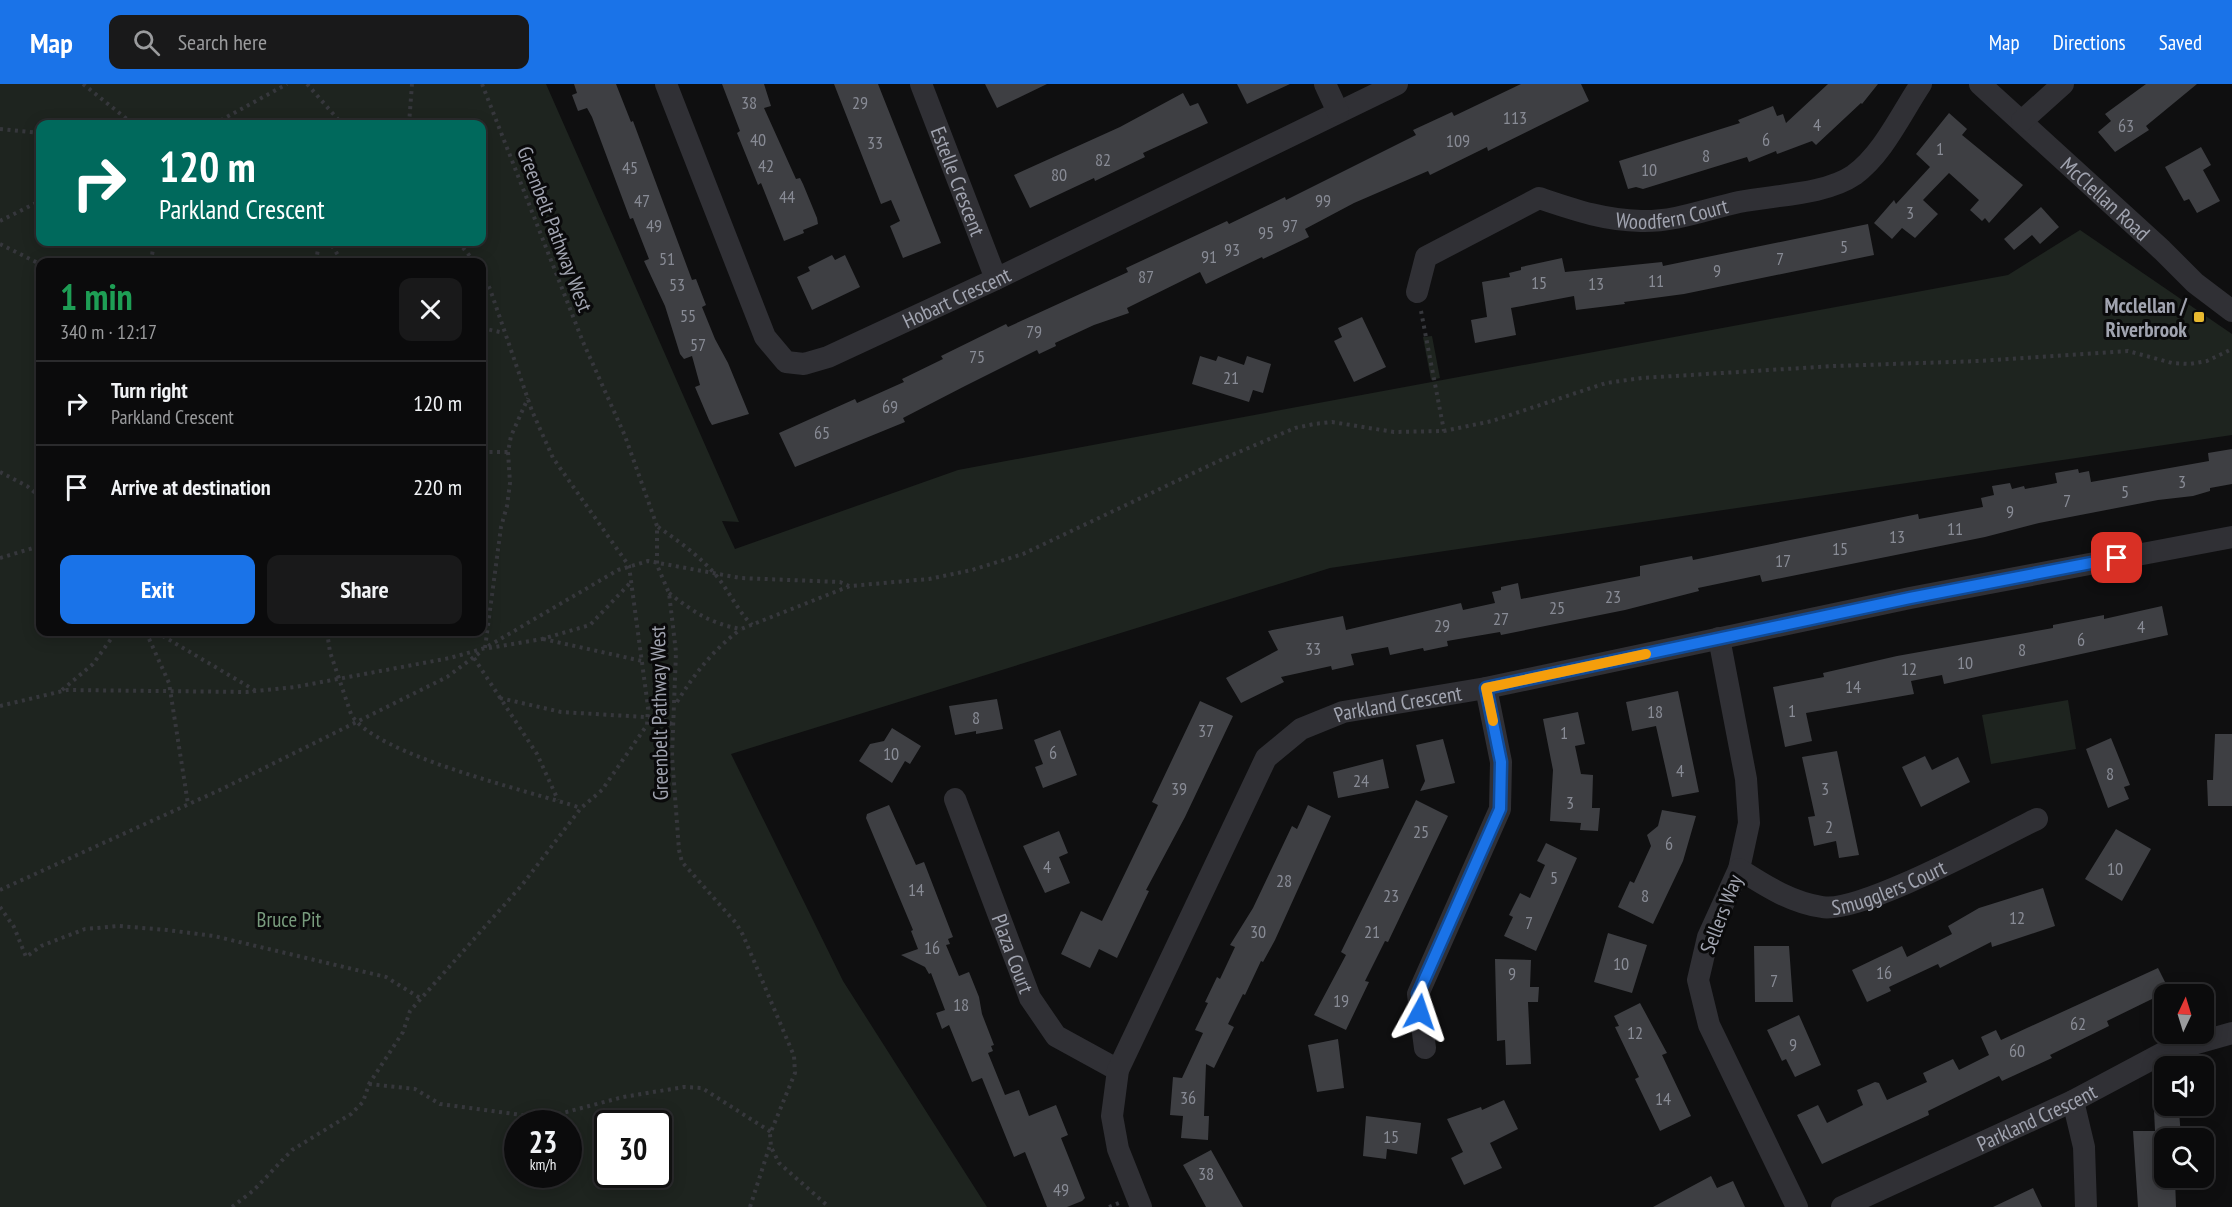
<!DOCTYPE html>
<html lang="en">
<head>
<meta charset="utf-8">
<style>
	body { margin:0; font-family:"PT Sans Narrow",sans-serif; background:#19191a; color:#f1f3f6; height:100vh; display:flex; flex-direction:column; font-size:22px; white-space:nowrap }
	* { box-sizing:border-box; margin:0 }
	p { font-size:20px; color:#9a9b9d }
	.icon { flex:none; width:33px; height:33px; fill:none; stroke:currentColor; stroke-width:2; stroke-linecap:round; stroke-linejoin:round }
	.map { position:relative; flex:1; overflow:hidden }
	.side { position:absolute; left:36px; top:174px; width:450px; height:378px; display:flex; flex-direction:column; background:#0b0b0c; border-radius:12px; box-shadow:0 3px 15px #0003,0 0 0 2px #2b2b2d }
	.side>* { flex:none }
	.hud { position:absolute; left:36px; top:36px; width:450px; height:126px; border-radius:12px; box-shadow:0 3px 15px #0003,0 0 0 2px #2b2b2d; background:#00695c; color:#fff; overflow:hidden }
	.needle { width:39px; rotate:4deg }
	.tools { position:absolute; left:2154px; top:900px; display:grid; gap:12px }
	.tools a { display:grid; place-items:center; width:60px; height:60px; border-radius:12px; background:#0b0b0c; box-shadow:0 3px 15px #0003,0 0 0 2px #2b2b2d; font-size:30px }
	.speed { position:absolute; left:504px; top:1026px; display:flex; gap:12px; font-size:30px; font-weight:700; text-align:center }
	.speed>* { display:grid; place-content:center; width:78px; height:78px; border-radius:50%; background:#0b0b0c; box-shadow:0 3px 15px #0003,0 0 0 2px #2b2b2d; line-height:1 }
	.speed small { font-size:15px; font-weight:400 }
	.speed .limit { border:3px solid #111; border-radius:9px; background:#fff; color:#111 }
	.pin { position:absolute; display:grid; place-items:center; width:51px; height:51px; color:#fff; margin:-26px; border-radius:12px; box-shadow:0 3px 9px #0006 }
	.me { position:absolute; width:66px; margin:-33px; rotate:5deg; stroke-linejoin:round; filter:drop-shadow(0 0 4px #0008) }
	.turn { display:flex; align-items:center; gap:21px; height:126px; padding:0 24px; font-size:27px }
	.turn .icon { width:78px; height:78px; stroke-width:2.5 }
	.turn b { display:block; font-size:42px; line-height:51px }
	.round { display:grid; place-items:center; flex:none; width:63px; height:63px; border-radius:12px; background:#19191a }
	.overview { display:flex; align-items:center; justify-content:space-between; height:102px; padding:0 24px }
	h1 { font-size:36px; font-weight:700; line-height:45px; color:#1e9e55 }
	.primary-button { display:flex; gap:12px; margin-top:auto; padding:12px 24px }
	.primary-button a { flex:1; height:69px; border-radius:12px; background:#1a73e8; color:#fff; font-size:24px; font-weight:700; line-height:69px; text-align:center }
	.primary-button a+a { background:#19191a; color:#f1f3f6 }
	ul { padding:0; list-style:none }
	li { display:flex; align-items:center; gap:18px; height:84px; padding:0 24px; border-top:2px solid #2b2b2d }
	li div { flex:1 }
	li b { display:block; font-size:22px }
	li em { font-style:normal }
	header { display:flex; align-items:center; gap:36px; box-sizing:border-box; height:84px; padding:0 30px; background:#1a73e8; color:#fff }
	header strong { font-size:28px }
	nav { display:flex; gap:33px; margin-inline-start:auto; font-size:21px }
	.search { width:420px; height:54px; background:#19191a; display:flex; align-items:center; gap:15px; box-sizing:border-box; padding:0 21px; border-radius:12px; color:#9a9b9d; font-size:22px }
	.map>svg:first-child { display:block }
</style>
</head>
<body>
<header>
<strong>Map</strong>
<div class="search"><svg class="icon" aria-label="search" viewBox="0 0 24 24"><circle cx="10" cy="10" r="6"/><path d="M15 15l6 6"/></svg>Search here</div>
<nav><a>Map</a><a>Directions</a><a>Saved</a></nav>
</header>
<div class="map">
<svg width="2232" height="1123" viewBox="0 0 2232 1123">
	<rect width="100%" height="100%" fill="#0f0f10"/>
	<path fill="#1e241f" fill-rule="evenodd" d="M0 0H546L739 438 722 437 735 465 958 386 2008 191 2080 146 2232 250V351L1330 484 731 670 843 897 987 1123H0ZM482 40V158H40V40ZM40 178H482V548H40ZM518 1040H568V1090H518ZM608 1040H658V1090H608Z
		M1432 252 1440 294 1431 296 1423 253Z
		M2068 616 2076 665 1991 680 1982 631Z"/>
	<path fill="#3e3f43" d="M574 0H616L631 38 633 37 692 196 696 195 706 221 702 223 715 255 728 279 749 330 712 341 709 336 695 303 700 301 692 272 684 275 680 270 665 222 644 177 649 175 633 134 630 135 592 33 587 24 578 27 572 11 577 9Z
		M722 0H764L771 22 764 24 796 95 800 94 803 100 817 134 818 140 803 146 804 149 784 157 761 99 758 101 737 49 740 47Z
		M834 0H878L941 159 903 174 890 142 900 137 891 116 881 120Z
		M985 0H1047L997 24Z
		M1237 0H1290L1247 20Z
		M1521 0H1581L1589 17 1488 67 1487 63 1430 91 1428 87 1354 119 1305 145 1309 153 1263 175 1262 173 1206 200 1200 188 1127 224 1129 229 1094 241 1055 259 1056 262 1039 270 1037 266 965 302 903 334 905 338 795 383 779 349 855 315 857 319 904 298 902 295 943 275 941 272 1006 240 1008 243 1128 188 1126 184 1227 137 1229 140 1285 113 1286 116 1416 51 1413 46 1452 28 1454 32Z
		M1828 0H1878L1862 20 1861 19 1816 61 1812 57 1777 70 1776 67 1749 78 1747 73 1643 105 1636 103 1628 105 1619 77 1740 39 1738 36 1773 22 1777 32 1783 30 1786 39Z
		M2146 0H2197L2146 42 2149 46 2115 68 2098 48 2111 37 2105 30Z
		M1183 9 1190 22 1198 19 1208 39 1143 69 1145 73 1095 97 1094 94 1030 124 1014 91 1120 43Z
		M1949 29 1967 45 1962 51 2023 101 1989 139 1985 134 1982 137 1970 126 1979 116 1949 89 1923 116 1938 130 1915 154 1902 144 1892 155 1874 139 1894 116 1896 120 1930 83 1916 70Z
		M2201 63 2211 81 2203 86 2220 117 2197 129 2189 115 2184 117 2165 83Z
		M2041 123 2059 143 2040 160 2032 151 2014 166 2004 155Z
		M1868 140 1874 171 1684 210 1624 218 1625 220 1576 226 1574 212 1511 224 1516 251 1475 259 1471 236 1487 233 1482 198 1510 193 1509 189 1521 186V183L1562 174 1565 188 1662 178 1663 182Z
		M832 171 835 176 845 171 860 203 812 226 797 193 810 187 808 183Z
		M1362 233 1386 283 1354 298 1334 257 1342 253 1338 244Z
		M1200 272 1216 277 1218 272 1244 281 1247 272 1271 280 1263 309 1253 306 1249 318 1192 300Z
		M2232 365V400L2210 404V407L2193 412 2158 416 2039 439 1985 453 1762 498 1760 491 1698 504 1699 507 1625 526 1501 551 1500 548 1447 557 1448 562 1424 567 1423 564 1390 571 1388 563 1351 570 1354 581 1332 586 1331 582 1281 593 1284 598 1241 619 1226 594 1278 566 1268 547 1343 532 1346 546 1461 519 1463 526 1495 519 1492 508 1501 506V503L1518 499 1521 515 1640 492V482L1692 472 1693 476 1918 430 1919 435 1983 423 1981 414 1994 411 1992 402 2010 399 2012 405 2024 402 2025 405 2057 399 2055 389 2078 385 2079 389 2089 387 2091 398 2209 377 2208 369Z
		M2162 522 2168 551 1944 600 1942 591 1911 597 1914 610 1806 629 1812 657 1785 663 1773 603 1824 593 1823 589 1897 572 2053 544V541L2104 531V535Z
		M1678 607 1699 708 1672 713 1656 642 1632 647 1626 618Z
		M997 615 1003 645 976 650V647L955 651 949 622Z
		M1200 617 1233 632 1185 733 1146 806 1149 807 1117 874 1099 865 1090 884 1061 870 1081 827 1102 837 1158 721 1152 718Z
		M1578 628 1585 660 1575 662 1581 690 1593 691 1592 724H1600L1598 747 1580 746 1581 739 1550 737 1553 686 1543 635Z
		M892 644 921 662 910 680 905 677 892 699 859 677 870 660 884 657Z
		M1060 646 1077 691 1043 704 1035 683 1043 680 1034 656Z
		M2215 650H2232V722H2208L2207 696H2213Z
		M2111 654 2130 701 2124 703 2129 715 2108 724 2086 665Z
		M1443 655 1455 699 1420 707 1425 697 1416 661Z
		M1837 667 1859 771 1839 774 1836 757 1814 762 1808 733 1815 732 1802 673Z
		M1925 672 1932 686 1958 673 1970 698 1921 723 1902 683Z
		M1383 675 1389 704 1338 714 1333 688Z
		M1416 716 1448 732 1388 858 1385 857 1365 897 1369 898 1346 946 1314 931 1346 871 1341 868Z
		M889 721 916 781 924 778 953 853 948 855 950 860 946 861 959 892 969 888 979 913 982 930 994 961 991 962 993 967 988 969 1005 1011 1019 1006 1029 1032 1056 1021 1068 1051 1061 1054 1085 1114 1082 1117 1067 1123H1047L1025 1068 1014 1073 982 994 972 998 949 941 942 945 936 929 945 926 931 889 929 890 925 883 901 871 918 865 911 847 913 846 866 734 867 730Z
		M1308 721 1331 732 1275 856 1263 878 1261 877 1245 911 1243 910 1228 940 1234 943 1214 984 1206 980 1204 1032H1209L1208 1056 1181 1054 1183 1032 1170 1031 1173 993 1182 994 1203 949 1195 946 1208 919 1205 918 1217 893 1220 895 1235 863 1230 861 1253 824 1292 742 1297 745Z
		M1662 726 1696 732 1683 777 1653 840 1618 823 1630 797 1634 799 1651 762 1647 751 1658 742Z
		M2116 745 2151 765 2122 817 2085 795Z
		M1059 747 1068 769 1059 773 1070 799 1045 809 1023 762Z
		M1546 759 1577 774 1536 867 1504 852 1513 833 1509 831 1520 809 1530 814 1545 781 1537 777Z
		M2043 804 2055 842 1992 863 1991 858 1940 884 1938 880 1889 903 1891 907 1867 918 1852 886 1902 862 1907 873 1952 850 1948 842 1979 824Z
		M1608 849 1647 861 1632 909 1594 898Z
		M1754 862H1789L1793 918H1755Z
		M1495 875 1531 876 1530 903H1539L1538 918H1528L1531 980 1506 981 1505 956 1497 957Z
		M2158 884 2171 910H2164V941L2152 915 2107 937 2109 942 2050 971 2052 974 2002 997 1999 992 1928 1027 1929 1031 1822 1080 1797 1031 1818 1021 1827 1039 1863 1021 1857 1006 1875 998 1879 999 1887 1016 1927 998 1923 989 1953 975 1959 986 1989 971 1981 953 1996 946 2001 956Z
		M1640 919 1667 969 1662 971 1691 1032 1660 1047 1635 995 1639 993 1615 943 1619 942 1614 932Z
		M1799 931 1821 981 1795 993 1786 975 1782 977 1767 946Z
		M1338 955 1344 1004 1317 1008 1308 961Z
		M1504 1016 1518 1045 1490 1059 1502 1084 1464 1101 1451 1074 1463 1068 1447 1035 1481 1023 1482 1026Z
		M2154 1026H2179L2181 1054H2164V1094H2175L2176 1123H2138L2133 1047H2155Z
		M1366 1032 1421 1039 1417 1070 1387 1065 1386 1075 1363 1072Z
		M1211 1066 1243 1123H1206L1191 1095 1183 1081Z
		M1711 1092 1717 1104 1733 1097 1745 1123H1653Z
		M2033 1104 2042 1123H1993Z"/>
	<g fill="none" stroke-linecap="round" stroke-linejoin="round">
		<path stroke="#36373c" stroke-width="4" stroke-dasharray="3 4.5" stroke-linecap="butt" d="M83 0 133 40
			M307 0 342 40
			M482 0 583 258 625 352 657 442V481L669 509 676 568 672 672 679 766 682 778 736 839 743 851 794 972 795 989 770 1050 771 1063 779 1079 829 1123
			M214 40 287 0
			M409 40 412 0
			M0 45 40 49
			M0 137 40 117
			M325 158 333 163 342 178
			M458 158 475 178
			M0 160 40 180
			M151 178 154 158
			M316 178 319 158
			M1421 227 1444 347
			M482 244 504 249
			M482 368H508
			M0 388 27 402 40 413
			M658 443C677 456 697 470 713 488 728 504 736 525 752 541
			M0 474 40 462
			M669 509C692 527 711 540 741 545L850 502 929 495 972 486 1023 470 1225 374 1295 344 1314 340 1332 338 1394 348 1444 347 1492 337 1606 299 1642 294 1834 282 1979 277 2128 267 2172 279 2190 280 2207 277 2232 265
			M146 548 169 599 188 720
			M156 548 256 607
			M327 548 330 568 351 630C373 671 533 708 581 724
			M543 555 642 577
			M485 564 501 443 507 422 510 399 508 368 511 352 528 314
			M489 564 542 555 590 541 631 498
			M474 574 537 670 558 716
			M62 606 93 580 116 548
			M500 614 561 628 662 634 673 641
			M677 618C695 589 713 566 741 545
			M0 622 67 606 246 608 295 603 450 574 485 564 618 486 648 477 740 494 840 498 849 502
			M0 806 222 705 447 593 482 567
			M0 823 14 843 26 873 41 862 85 845 119 842 167 846 214 852 386 893 420 914
			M369 1000 415 1005 440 1020 544 1034 623 1013 684 1003 702 1004 771 1048
			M232 1123 254 1106 292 1066 351 1030 363 1018 369 1000 403 948 410 927 522 801 581 724 602 706 647 641 648 623 629 482 553 374 532 327 490 205 482 189
			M750 1123 770 1061
			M1109 1123 1119 1119"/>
		<g stroke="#303035" stroke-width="22">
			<path id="s1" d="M666 0 765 253 786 278 804 280 828 273 996 195 1397 0"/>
			<path id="s2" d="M921 0 996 195"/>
			<path d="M1325 0 1338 28"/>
			<path id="s3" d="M1980 0 2162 166 2195 199 2232 227"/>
			<path d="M2022 37 2063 0"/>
			<path id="s4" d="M1417 208 1426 173 1539 114C1575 126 1603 136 1641 137 1675 138 1707 125 1739 118 1773 111 1825 111 1854 91 1883 70 1901 30 1921 0"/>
			<path d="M1719 554 1746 695 1749 739 1739 785 1708 853 1698 896 1709 941 1797 1123"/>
			<path id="s5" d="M955 715 1030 914 1056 952 1118 986"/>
			<path id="s6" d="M1739 785C1766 802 1790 818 1822 823 1860 830 1996 755 2037 735"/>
			<path d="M1425 964 1418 910 1500 725 1501 678 1486 604"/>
			<path d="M2073 1017 2084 1063 2086 1123"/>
			<path id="s7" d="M1141 1123 1118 1065 1112 1032 1118 986 1266 674 1301 645 1343 628 1486 604 1910 514 2232 453"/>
			<path id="s8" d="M1842 1123 2073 1017 2165 968 2232 949"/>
		</g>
	</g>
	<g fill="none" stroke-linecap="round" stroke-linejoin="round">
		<defs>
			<path id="route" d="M1420 928 1418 910 1500 725 1501 678 1486 604 1910 514 2117 474"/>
		</defs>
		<use href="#route" stroke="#114b97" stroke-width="15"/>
		<use href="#route" stroke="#1a73e8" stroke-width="10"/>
		<path stroke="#f59e0b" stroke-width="10" d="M1493 637 1486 604 1646 570"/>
	</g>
	<rect fill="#e8b92f" stroke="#0a0a0b" stroke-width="2" x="2193" y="227" width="12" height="12" rx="3"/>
	<g text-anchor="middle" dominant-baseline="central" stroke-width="6" stroke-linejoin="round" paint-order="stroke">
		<g font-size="18" fill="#888b95">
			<text x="749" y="18">38</text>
			<text x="860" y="18">29</text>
			<text x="1515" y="33">113</text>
			<text x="1817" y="40">4</text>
			<text x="2126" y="41">63</text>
			<text x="758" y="55">40</text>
			<text x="1766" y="55">6</text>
			<text x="1458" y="56">109</text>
			<text x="875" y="58">33</text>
			<text x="1940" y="64">1</text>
			<text x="1706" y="71">8</text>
			<text x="1103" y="75">82</text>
			<text x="766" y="81">42</text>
			<text x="630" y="83">45</text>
			<text x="1649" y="85">10</text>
			<text x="1059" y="90">80</text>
			<text x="787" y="112">44</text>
			<text x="642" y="116">47</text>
			<text x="1323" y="116">99</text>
			<text x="1910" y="128">3</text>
			<text x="654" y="141">49</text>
			<text x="1290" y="141">97</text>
			<text x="1266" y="148">95</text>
			<text x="1844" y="162">5</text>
			<text x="1232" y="165">93</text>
			<text x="1209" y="172">91</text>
			<text x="667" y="174">51</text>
			<text x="1780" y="174">7</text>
			<text x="1717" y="186">9</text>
			<text x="1146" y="192">87</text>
			<text x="1656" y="196">11</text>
			<text x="1539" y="198">15</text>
			<text x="1596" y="199">13</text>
			<text x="677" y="200">53</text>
			<text x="688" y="231">55</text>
			<text x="1034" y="247">79</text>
			<text x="698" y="260">57</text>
			<text x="977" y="272">75</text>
			<text x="1231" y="293">21</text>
			<text x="890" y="322">69</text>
			<text x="822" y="348">65</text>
			<text x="2182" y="397">3</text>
			<text x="2125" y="407">5</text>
			<text x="2067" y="416">7</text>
			<text x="2010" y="427">9</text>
			<text x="1955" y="444">11</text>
			<text x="1897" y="452">13</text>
			<text x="1840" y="464">15</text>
			<text x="1783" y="476">17</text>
			<text x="1613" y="512">23</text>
			<text x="1557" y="523">25</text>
			<text x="1501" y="534">27</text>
			<text x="1442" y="541">29</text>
			<text x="2141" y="542">4</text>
			<text x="2081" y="555">6</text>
			<text x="1313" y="564">33</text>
			<text x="2022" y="565">8</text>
			<text x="1965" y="578">10</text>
			<text x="1909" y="584">12</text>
			<text x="1853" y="602">14</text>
			<text x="1792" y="626">1</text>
			<text x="1655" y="627">18</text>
			<text x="976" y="633">8</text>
			<text x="1206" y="646">37</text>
			<text x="1564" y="648">1</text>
			<text x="1053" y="668">6</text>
			<text x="891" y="669">10</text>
			<text x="1680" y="686">4</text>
			<text x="2110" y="689">8</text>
			<text x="1361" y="696">24</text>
			<text x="1179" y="704">39</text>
			<text x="1825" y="704">3</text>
			<text x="1570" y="718">3</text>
			<text x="1829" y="742">2</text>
			<text x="1421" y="747">25</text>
			<text x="1669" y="759">6</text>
			<text x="1047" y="782">4</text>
			<text x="2115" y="784">10</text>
			<text x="1554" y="793">5</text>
			<text x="1284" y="796">28</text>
			<text x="916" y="805">14</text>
			<text x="1391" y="811">23</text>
			<text x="1645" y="811">8</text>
			<text x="2017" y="833">12</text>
			<text x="1529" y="838">7</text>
			<text x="1258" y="847">30</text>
			<text x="1372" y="847">21</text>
			<text x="932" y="863">16</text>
			<text x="1621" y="879">10</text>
			<text x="1884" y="888">16</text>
			<text x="1512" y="889">9</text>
			<text x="1774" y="896">7</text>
			<text x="1341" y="916">19</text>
			<text x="961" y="920">18</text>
			<text x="2078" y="939">62</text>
			<text x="1635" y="948">12</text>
			<text x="1793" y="960">9</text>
			<text x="2017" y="966">60</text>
			<text x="1188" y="1013">36</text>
			<text x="1663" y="1014">14</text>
			<text x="1391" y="1052">15</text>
			<text x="1206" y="1089">38</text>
			<text x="1061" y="1105">49</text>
		</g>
		<g font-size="21" fill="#a1a4b0" stroke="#0a0a0b">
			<text stroke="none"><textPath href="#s2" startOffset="104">Estelle Crescent</textPath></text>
			<text stroke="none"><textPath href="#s3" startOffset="170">McClellan Road</textPath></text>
			<text stroke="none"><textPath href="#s4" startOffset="300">Woodfern Court</textPath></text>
			<text transform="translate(555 145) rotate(69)">Greenbelt Pathway West</text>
			<text stroke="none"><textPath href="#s1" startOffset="489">Hobart Crescent</textPath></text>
			<text stroke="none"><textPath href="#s7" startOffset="634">Parkland Crescent</textPath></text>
			<text transform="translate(659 629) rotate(-91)">Greenbelt Pathway West</text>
			<text stroke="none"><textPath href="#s6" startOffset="162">Smugglers Court</textPath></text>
			<text transform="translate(1721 830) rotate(-69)">Sellers Way</text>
			<text stroke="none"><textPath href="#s5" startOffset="165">Plaza Court</textPath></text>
			<text stroke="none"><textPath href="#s8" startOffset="214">Parkland Crescent</textPath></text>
		</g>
		<g font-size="21" font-weight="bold" fill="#a1a4b0" stroke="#0a0a0b" text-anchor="end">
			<text x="2187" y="221">Mcclellan /<tspan x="2187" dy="24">Riverbrook</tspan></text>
		</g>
		<g font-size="21" fill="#789b7d" stroke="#0a0a0b">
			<text x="289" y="835">Bruce Pit</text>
		</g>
	</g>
</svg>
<div class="tools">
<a><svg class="needle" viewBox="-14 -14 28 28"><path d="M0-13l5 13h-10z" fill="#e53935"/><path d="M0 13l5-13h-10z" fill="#9a9b9d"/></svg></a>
<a><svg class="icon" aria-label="sound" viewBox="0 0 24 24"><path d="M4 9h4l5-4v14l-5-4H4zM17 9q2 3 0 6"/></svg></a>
<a><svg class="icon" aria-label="search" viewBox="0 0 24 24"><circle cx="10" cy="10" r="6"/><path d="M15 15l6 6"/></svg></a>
</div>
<div class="speed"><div>23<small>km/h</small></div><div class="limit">30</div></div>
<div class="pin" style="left:2117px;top:474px;background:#d93025"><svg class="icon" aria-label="arrive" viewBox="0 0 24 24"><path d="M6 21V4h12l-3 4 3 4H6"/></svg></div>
<svg class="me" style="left:1420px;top:928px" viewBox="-20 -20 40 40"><path d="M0-17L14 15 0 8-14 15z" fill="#1a73e8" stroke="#fff" stroke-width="4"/></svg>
<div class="hud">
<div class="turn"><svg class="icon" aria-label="right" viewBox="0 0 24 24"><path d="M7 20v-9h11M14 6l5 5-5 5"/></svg><div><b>120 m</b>Parkland Crescent</div></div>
</div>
<section class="side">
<div class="overview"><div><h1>1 min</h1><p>340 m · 12:17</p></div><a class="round"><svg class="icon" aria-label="close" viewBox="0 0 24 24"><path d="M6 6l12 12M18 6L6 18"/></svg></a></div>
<ul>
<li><svg class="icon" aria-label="right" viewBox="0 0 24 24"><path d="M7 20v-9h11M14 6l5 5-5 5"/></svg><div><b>Turn right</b><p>Parkland Crescent</p></div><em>120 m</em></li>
<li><svg class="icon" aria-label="arrive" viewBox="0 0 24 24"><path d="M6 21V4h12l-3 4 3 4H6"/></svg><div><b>Arrive at destination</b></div><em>220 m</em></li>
</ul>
<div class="primary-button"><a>Exit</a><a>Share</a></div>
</section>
</div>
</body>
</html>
